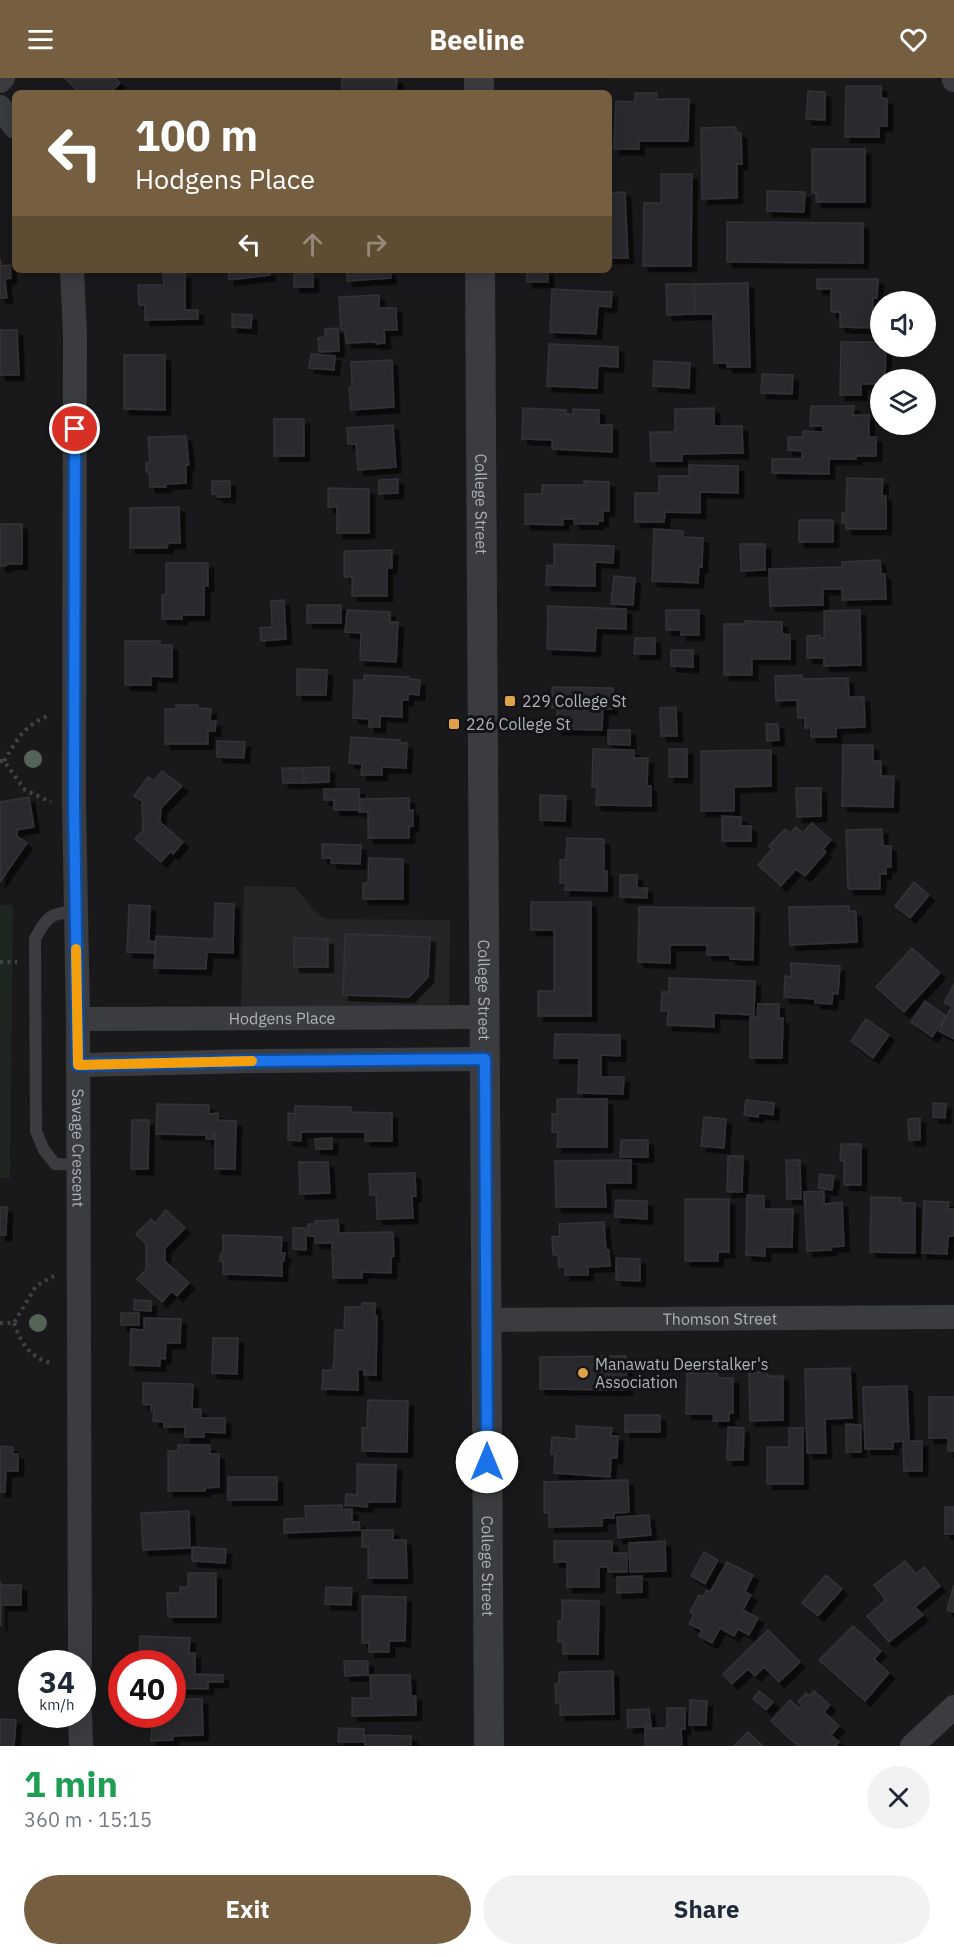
<!DOCTYPE html>
<html lang="en">
<head>
<meta charset="utf-8">
<style>
	body { margin:0; font-family:"IBM Plex Sans",sans-serif; background:#f2f2f3; color:#1f2937; height:100vh; display:flex; flex-direction:column; font-size:22px; white-space:nowrap }
	* { box-sizing:border-box; margin:0 }
	p { font-size:20px; color:#747a83 }
	.icon { flex:none; width:33px; height:33px; fill:none; stroke:currentColor; stroke-width:2; stroke-linecap:round; stroke-linejoin:round }
	.map { position:relative; height:1668px; overflow:hidden }
	.panel { display:flex; flex-direction:column; background:#fff; flex:1 }
	.panel>* { flex:none }
	.banner { position:absolute; left:12px; top:12px; width:600px; height:183px; border-radius:9px; box-shadow:0 3px 15px #0003; background:#765f40; color:#fff; overflow:hidden }
	.controls { position:absolute; left:870px; top:213px; display:grid; gap:12px }
	.controls a { display:grid; place-items:center; width:66px; height:66px; border-radius:50%; background:#fff; box-shadow:0 3px 15px #0003; font-size:30px }
	.speed { position:absolute; left:18px; top:1572px; display:flex; gap:12px; font-size:30px; font-weight:700; text-align:center }
	.speed>* { display:grid; place-content:center; width:78px; height:78px; border-radius:50%; background:#fff; box-shadow:0 3px 15px #0003; line-height:1 }
	.speed small { font-size:15px; font-weight:400 }
	.speed .limit { border:9px solid #d22; background:#fff; color:#111 }
	.pin { position:absolute; display:grid; place-items:center; width:51px; height:51px; color:#fff; margin:-26px; border:3px solid #fff; border-radius:50%; box-shadow:0 2px 6px #0007 }
	.me { position:absolute; width:66px; margin:-33px; rotate:0deg; stroke-linejoin:round; filter:drop-shadow(0 0 4px #0008) }
	.turn { display:flex; align-items:center; gap:21px; height:126px; padding:0 24px; font-size:27px }
	.turn .icon { width:78px; height:78px; stroke-width:2.5 }
	.turn b { display:block; font-size:42px; line-height:51px }
	.lanes { display:flex; align-items:center; height:57px; padding:0 24px; background:#0003; justify-content:center; gap:30px; direction:ltr }
	.lanes .off { opacity:.35 }
	.round { display:grid; place-items:center; flex:none; width:63px; height:63px; border-radius:32px; background:#f2f2f3 }
	.head { display:flex; align-items:center; justify-content:space-between; height:102px; padding:0 24px }
	h1 { font-size:36px; font-weight:700; line-height:45px; color:#1e9e55 }
	.cta { display:flex; gap:12px; margin-top:auto; padding:12px 24px }
	.cta a { flex:1; height:69px; border-radius:36px; background:#765f40; color:#fff; font-size:24px; font-weight:700; line-height:69px; text-align:center }
	.cta a+a { background:#f2f2f3; color:#1f2937 }
	header { display:flex; justify-content:space-between; align-items:center; height:78px; padding:0 24px; background:#765f40; color:#fff; font-size:27px; font-weight:700 }
	.map>svg:first-child { display:block }
</style>
</head>
<body>
<header><svg class="icon" aria-label="menu" viewBox="0 0 24 24"><path d="M4 6h16M4 12h16M4 18h16"/></svg>Beeline<svg class="icon" aria-label="heart" viewBox="0 0 24 24"><path d="M12 20l-8-8c-3-5 5-10 8-4 3-6 11-1 8 4z"/></svg></header>
<div class="map">
<svg width="954" height="1668" viewBox="0 0 954 1668">
	<defs>
		<filter id="shadow"><feDropShadow dx="5.5" dy="5.5" stdDeviation="0" flood-color="#0009"/></filter>
	</defs>
	<rect width="100%" height="100%" fill="#19191b"/>
	<path fill="#252528" d="M244 808 295 809 312 830 325 841 450 842 449 935 241 928Z"/>
	<path fill="#1f2520" d="M0 827H13L10 1100H0Z"/>
	<path fill="#2c2c2f" stroke="#333337" stroke-width="1.5" filter="url(#shadow)" d="M65 0H115L120 5 110 15H80Z
		M342 0H397L396 15H342Z
		M846 8H881V20L887 21V48H879V59H845Z
		M808 13 825 14V42L806 41Z
		M635 15H657L656 21H689L688 63H639V71H614L616 23 635 24Z
		M736 49V54L741 55 742 86H737V120L702 121 701 50Z
		M812 71H865V124H816V115H812Z
		M661 96H692L691 188H643L644 125H661Z
		M767 113 805 114 804 134 767 133Z
		M625 114 628 180H609V115Z
		M727 144 863 145V185L727 184Z
		M0 180 1 188 10 187 11 200 5 201 7 220H0Z
		M228 192H269L270 197 229 202Z
		M341 192H390L391 200 347 203V194H341Z
		M527 192H548V204H527Z
		M185 195V232H198V241L145 242V227H139L138 207H164L163 196Z
		M294 196H313V209H294Z
		M817 201H878L877 220H873L872 250 840 249V234H831V211H817Z
		M748 205 750 289H727V285H714L713 236H695L694 206Z
		M666 206H694L695 236 667 237Z
		M552 211 612 214 611 229 598 228 596 256 550 254Z
		M379 217V230H396L397 252H384L385 265 376 266V264L346 265 345 252H341L339 219Z
		M232 236 252 237 251 250 232 249Z
		M338 250 339 273 319 274 318 260 325 259V251Z
		M0 252H17L19 297H0Z
		M841 264H880V268H886L885 302H880V306H861V317H840Z
		M549 266 618 269V289L598 288 597 310 547 308Z
		M311 276 335 278 334 292 309 290Z
		M124 277H165V332L124 331Z
		M392 282 394 329 351 332 349 309H352L351 284Z
		M654 283 690 285 689 310 653 308Z
		M762 296 793 297 792 316 761 315Z
		M811 328H854L853 337H869V359H876V378H856V381H829V396L772 395V381H802V373L788 372V359H803V353L823 354V348H810Z
		M523 330 566 332V336H573V331L599 332V347H612V374L552 371V362L522 361Z
		M714 330V348H742L743 375 682 376V383H651L650 354H675V331Z
		M274 341H304V378H274Z
		M393 347 396 389 358 392 356 366H348L347 350Z
		M186 358 189 387H186V405L165 406 166 409H150L149 394H146V385L150 384 148 359Z
		M689 387 738 388V415L700 414V435L665 434 664 444H635V415H659V398H689Z
		M847 400 883 401 882 418H886V451H846V445H842V435H846Z
		M398 401V415L379 416V402Z
		M212 403H230V419H217L218 416H212Z
		M584 403 609 404V433H603V443H598V446H574V441H563V447L525 446V416H542V407H584Z
		M328 410 369 411V455H337V429H328Z
		M179 429 180 465H168L167 470H130V430Z
		M799 442H833V464H799Z
		M0 446H22V486H6V488H0Z
		M654 451 683 453V459L703 460 702 489 699 488 698 505 652 503Z
		M554 466 614 468 613 485 595 484V508L546 507 547 487 554 488Z
		M740 466H765V492L741 493Z
		M392 472V490H387V518H352V499H344V473Z
		M880 482 881 496H885L886 521 842 522V511H823V527L770 528 769 491 842 489V484Z
		M166 485H208V508H204V537H182V541H162V517H166Z
		M614 498 635 500 633 527 611 526Z
		M284 522 286 561 261 563 260 550 272 549 271 523Z
		M307 527H341V545H307Z
		M548 528 626 531V551L596 550 595 573 547 571Z
		M347 532 390 534V544H398L396 584 360 582 361 555 345 554Z
		M666 532H699V557H681V552H666Z
		M860 532 861 587 824 588V580H807V558L820 557V560H824V533Z
		M745 543 782 544V556L790 557V581H752V597H724V546H745Z
		M635 560H655V576H634Z
		M125 563H160V567H172V599L151 598V607H125Z
		M671 572H693V589L671 588Z
		M297 591 327 592 326 617H297Z
		M364 597 409 599V601L420 602 419 617 408 616V622H402V639L380 638V649H369V641L353 640 354 602H364Z
		M802 597V601L848 600 849 619H864L865 649 836 650V659H811V650H805V640H798L797 622 776 623 775 598Z
		M552 609 613 610 612 631H603L602 652 557 651V630H552Z
		M176 627H198V630L211 631 210 643H216L215 653H208V666H165V631H176Z
		M676 629 677 658H661L660 630Z
		M766 646H778L779 662 767 663Z
		M608 652H630V667L608 666Z
		M351 659 400 662V665H407L406 690 382 689V697H361L362 686 349 685Z
		M217 663 245 664 244 680 217 679Z
		M843 667H873V683H881V698H894L893 729 842 728Z
		M593 671 634 672V680H648L647 708H651V728L596 727 597 709H592Z
		M669 671H687V699H669Z
		M771 672V708L734 709V733H701V673Z
		M329 689V704L304 705 303 690Z
		M282 690H303L304 705H283Z
		M162 693 182 708 161 730 160 744 183 764 173 776 171 773 161 784 135 761 143 752 142 723 134 718 148 699 154 703Z
		M796 710H821V738L797 739Z
		M324 711H359L360 732H334V722H324Z
		M540 717 566 718 565 743 540 742Z
		M29 719 34 749 17 752V758L27 765 0 804V724Z
		M409 720V732H413V748L409 749V760H368V734H359L360 721Z
		M722 738 741 739V748H751V763H722Z
		M812 745 831 762 823 771 826 774 805 798 796 791 781 808 758 787 772 771 769 768 785 751 790 755 796 749 803 755Z
		M882 751 883 768H891V789H886V796H880V811H848L846 752Z
		M567 760 604 761V793H607V813L565 812 566 805H560V782H566Z
		M322 766 361 767 360 786 331 785V780H322Z
		M369 780 403 781V821H363V805H368Z
		M620 797H637V810H647V820L620 819Z
		M914 804 929 817 910 840 895 828Z
		M531 824H591V938H538V913H554V852H531Z
		M215 825 234 826 233 875 207 874 206 891 154 890 156 858 214 861Z
		M129 827 150 828 149 863 155 864V875L127 874Z
		M849 828V833H856L857 864 790 867 789 829Z
		M639 829 754 830 753 882 730 881V877H707V867H670V885L638 884Z
		M345 856 430 859 428 899 409 919 343 917Z
		M294 860 328 861V889H294Z
		M912 870 940 895 904 934 876 909Z
		M791 885 840 888 838 916 833 915 832 926 815 925V921L784 919 785 898 791 899Z
		M669 900 755 903 754 937 714 935V949L667 947 668 933H661L662 914H669Z
		M954 906V961L939 953 952 928 944 925Z
		M925 923 946 938 932 959 911 944Z
		M758 926H779V940H783L782 980H750V939H757Z
		M866 941 889 957 873 980 851 963Z
		M555 956 620 957V978L601 977V999H624L623 1016 578 1015 579 980H554Z
		M557 1021H607V1069H557L558 1054H552V1036H557Z
		M746 1022 774 1025 773 1037 759 1035 758 1039 744 1037Z
		M933 1025 946 1026 945 1040 933 1039Z
		M157 1026 209 1027V1036L218 1035V1042L236 1043 235 1091H215V1055L213 1061H206V1057L156 1056Z
		M295 1028 351 1029 352 1034 392 1035V1063H365V1054H301V1063L288 1062V1035L295 1036Z
		M704 1039 726 1041 724 1070 701 1068Z
		M920 1040V1062H909L908 1041Z
		M132 1042H149L148 1091H131Z
		M332 1060V1071H316L315 1061Z
		M621 1062H648V1079H620Z
		M841 1066H861V1107H844V1083H840Z
		M728 1078H743L742 1114H727Z
		M631 1082V1105H605L606 1129H556L555 1083Z
		M786 1082H800L801 1121H787Z
		M299 1084H328L330 1115 300 1116Z
		M415 1095 416 1118H412L413 1140 377 1141 376 1117H370L369 1096Z
		M820 1096 834 1098 832 1112 818 1110Z
		M824 1113V1126L842 1124 844 1168 831 1169V1172L807 1173 804 1114Z
		M747 1117 764 1118V1131H793L792 1169H765V1178L746 1177Z
		M871 1119 901 1120V1125H915V1175L870 1174Z
		M685 1121H729V1174H718V1183H685Z
		M616 1122 647 1123V1141L615 1139Z
		M924 1123 949 1124 948 1131H954V1158H948L947 1176 922 1175Z
		M0 1129H7L6 1157H0Z
		M166 1132 185 1150 165 1170V1183L189 1205 177 1218 172 1213 162 1224 137 1201 146 1192V1166L136 1156 151 1141 155 1145Z
		M338 1142 339 1155 393 1154 394 1178 391 1179V1195L362 1194V1200H333L332 1165H315V1158H308V1146H316L315 1143Z
		M604 1144 606 1172H609L610 1188 588 1189V1197H565V1189H559L558 1177H553L552 1159 560 1158 559 1146Z
		M293 1150H306V1172L293 1171Z
		M223 1157 282 1159 281 1175H285L284 1183H282V1198L223 1196V1183H220L221 1175H223Z
		M616 1180 640 1181V1203L616 1202Z
		M134 1222 151 1223V1233L134 1232Z
		M362 1225H375V1238H377L376 1297H364V1292L358 1291V1312L322 1311 323 1292H332L334 1284 335 1252H344L345 1229H362Z
		M121 1235H139V1247H121Z
		M144 1240 181 1241 180 1265H166L165 1281 160 1280V1288L130 1287 131 1251 144 1252Z
		M213 1260H238L237 1296 212 1295Z
		M626 1278 627 1312 540 1311V1279Z
		M850 1290 852 1340 825 1341 826 1375H807L805 1291Z
		M749 1294H767L768 1298H783V1342L750 1343Z
		M687 1295H717L718 1300H733V1335H729V1343H713L714 1336H686Z
		M143 1305 193 1306 192 1331H201V1340H225V1355L204 1354V1359H185V1349H164V1344L153 1343 154 1333H151V1327L143 1326Z
		M907 1308 909 1363H922V1393H904L903 1363 893 1364V1371H865L863 1309Z
		M929 1319H954V1373H948V1360H929Z
		M368 1322 408 1323 407 1374 362 1373V1350H367Z
		M625 1337H660V1354H625Z
		M846 1346 861 1347V1374H846Z
		M576 1348 612 1350 611 1358H618L617 1380H611L610 1399 554 1395 555 1376H551L552 1359 576 1361Z
		M728 1349 744 1350 743 1382H727Z
		M789 1350H803V1406H767V1369H789Z
		M178 1367H210V1376H219V1409L205 1410V1413H168V1373H178Z
		M0 1368 13 1369V1376H18V1393H6L5 1414H0Z
		M357 1386 396 1387 395 1424H368L367 1429 345 1427 346 1416 357 1417Z
		M228 1399H277V1422H228Z
		M628 1402 629 1434 614 1435V1440H602V1448L549 1449V1435H544V1404Z
		M342 1427V1432L352 1431V1444H359L360 1452 284 1455V1441L306 1440 305 1428Z
		M945 1429H954V1456H945Z
		M189 1433 190 1470 143 1472 141 1435Z
		M649 1437 651 1457 618 1460 617 1439Z
		M362 1452H393V1462H406L407 1500H368V1469H362Z
		M554 1463H612V1475H627V1494H608V1489H599V1509H567V1484H554Z
		M665 1463 666 1493 630 1494 629 1465Z
		M192 1469 226 1471 225 1485 192 1483Z
		M704 1474 718 1482 705 1506 691 1498Z
		M905 1483 916 1496 924 1489 940 1508 915 1529 923 1537 889 1564 867 1538 886 1522 874 1507Z
		M727 1484 753 1497 745 1514 751 1517 743 1532 758 1540 749 1557 738 1551 734 1558 720 1550 712 1565 699 1558 702 1552 689 1546 694 1536 690 1534 699 1517 703 1519 707 1512 710 1514Z
		M188 1495H216V1539H168L167 1515H180V1509H188Z
		M826 1497 842 1511 818 1538 802 1525Z
		M642 1498V1514L617 1515V1499Z
		M0 1503 1 1507H21V1527H1V1548Z
		M954 1507V1534L947 1532Z
		M326 1509 352 1510 351 1527 325 1526Z
		M362 1518 406 1519 405 1563H389V1574H369V1565H362Z
		M562 1522 599 1523 598 1576H563V1564H558V1543H562Z
		M853 1548 881 1573 874 1581 889 1595 865 1623 819 1582Z
		M768 1552 800 1584 779 1604 764 1589 755 1598 748 1591 732 1606 723 1596Z
		M140 1558 190 1560 189 1575H195V1596L223 1597V1604H208V1611L172 1610V1586H139Z
		M344 1583H368V1597L345 1598Z
		M613 1593 614 1636 560 1637V1625H556L555 1606 559 1605V1594Z
		M370 1597H410L411 1618H416V1637L352 1638V1620H371Z
		M759 1613 773 1624 766 1632 753 1621Z
		M814 1613 830 1627 824 1634 839 1648 831 1657 839 1664 836 1668H798L771 1643 790 1622 799 1630 802 1627 798 1624 806 1615 809 1618Z
		M172 1618 174 1621H202L203 1657 173 1658V1662L151 1663 153 1636H172Z
		M690 1622 707 1623 706 1647H689Z
		M667 1630H685V1651H681L682 1668H645V1650H667Z
		M649 1631 651 1648 628 1650 627 1632Z
		M0 1641 16 1642 14 1668H0Z
		M339 1650 364 1651V1664H338Z
		M748 1654 763 1668H734Z
		M364 1657 411 1658V1668H365Z"/>
	<g fill="none" stroke-linecap="round" stroke-linejoin="round">
		<path stroke="#404346" stroke-width="4" stroke-dasharray="3 4.5" stroke-linecap="butt" d="M0 683H4L25 712 51 724
			M4 683C18 660 25 646 51 637
			M0 884H17
			M0 1245H14L36 1208 54 1198
			M14 1245C22 1267 30 1280 54 1286"/>
		<path stroke="#3a3c3f" stroke-width="12" d="M75 833C50 836 47 838 35 861L36 1053 44 1072 55 1086 77 1087"/>
		<g stroke="#3a3c3f" stroke-width="24">
			<path d="M954 0V2"/>
			<path d="M0 3 3 0"/>
			<path d="M0 29 15 49"/>
			<path id="s1" d="M72 192 75 256 74 725 78 941 80 1586"/>
			<path id="s2" d="M78 941 485 939"/>
			<path d="M78 987 261 983 485 981"/>
			<path id="s3" d="M486 1242 954 1239"/>
			<path d="M80 1636 81 1668"/>
			<path d="M912 1668 954 1629"/>
		</g>
		<g stroke="#3a3c3f" stroke-width="30">
			<path d="M479 0V15"/>
			<path id="s4" d="M480 192 489 1668"/>
		</g>
	</g>
	<g fill="#556456">
		<circle cx="33" cy="681" r="9"/>
		<circle cx="38" cy="1245" r="9"/>
	</g>
	<g fill="none" stroke-linecap="round" stroke-linejoin="round">
		<defs>
			<path id="route" d="M75 351 74 725 78 987 261 983 485 981 487 1384"/>
		</defs>
		<use href="#route" stroke="#114b97" stroke-width="15"/>
		<use href="#route" stroke="#1a73e8" stroke-width="10"/>
		<path stroke="#f59e0b" stroke-width="10" d="M76 871 78 987 252 983"/>
	</g>
	<g fill="#e0a14b" stroke="#141416" stroke-width="2">
		<rect x="504" y="617" width="12" height="12" rx="3"/>
		<rect x="448" y="640" width="12" height="12" rx="3"/>
		<circle cx="583" cy="1295" r="6"/>
	</g>
	<g text-anchor="middle" dominant-baseline="central" stroke-width="6" stroke-linejoin="round" paint-order="stroke">
		<g font-size="16" fill="#adb2b9" stroke="#141416">
			<text stroke="none"><textPath href="#s4" startOffset="234">College Street</textPath></text>
			<text stroke="none"><textPath href="#s4" startOffset="720">College Street</textPath></text>
			<text stroke="none"><textPath href="#s2" startOffset="204">Hodgens Place</textPath></text>
			<text stroke="none"><textPath href="#s1" startOffset="878">Savage Crescent</textPath></text>
			<text stroke="none"><textPath href="#s3" startOffset="234">Thomson Street</textPath></text>
			<text stroke="none"><textPath href="#s4" startOffset="1296">College Street</textPath></text>
		</g>
		<g font-size="16" fill="#adb2b9" stroke="#141416" text-anchor="start">
			<text x="522" y="623">229 College St</text>
			<text x="466" y="646">226 College St</text>
			<text x="595" y="1286">Manawatu Deerstalker's<tspan x="595" dy="18">Association</tspan></text>
		</g>
	</g>
</svg>
<div class="controls">
<a><svg class="icon" aria-label="sound" viewBox="0 0 24 24"><path d="M4 9h4l5-4v14l-5-4H4zM17 9q2 3 0 6"/></svg></a>
<a><svg class="icon" aria-label="layers" viewBox="0 0 24 24"><path d="M12 4l9 5-9 5-9-5zM3 14l9 5 9-5"/></svg></a>
</div>
<div class="speed"><div>34<small>km/h</small></div><div class="limit">40</div></div>
<div class="pin" style="left:75px;top:351px;background:#d93025"><svg class="icon" aria-label="arrive" viewBox="0 0 24 24"><path d="M6 21V4h12l-3 4 3 4H6"/></svg></div>
<svg class="me" style="left:487px;top:1384px" viewBox="-20 -20 40 40"><circle r="19" fill="#fff"/><path d="M0-13L10 11 0 6-10 11z" fill="#1a73e8"/></svg>
<div class="banner">
<div class="turn"><svg class="icon" aria-label="left" viewBox="0 0 24 24"><path d="M17 20v-9H6M10 6l-5 5 5 5"/></svg><div><b>100 m</b>Hodgens Place</div></div>
<div class="lanes"><svg class="icon" aria-label="left" viewBox="0 0 24 24"><path d="M17 20v-9H6M10 6l-5 5 5 5"/></svg><svg class="icon off" aria-label="ahead" viewBox="0 0 24 24"><path d="M12 20V5M6 11l6-6 6 6"/></svg><svg class="icon off" aria-label="right" viewBox="0 0 24 24"><path d="M7 20v-9h11M14 6l5 5-5 5"/></svg></div>
</div>
</div>
<section class="panel">
<div class="head"><div><h1>1 min</h1><p>360 m · 15:15</p></div><a class="round"><svg class="icon" aria-label="close" viewBox="0 0 24 24"><path d="M6 6l12 12M18 6L6 18"/></svg></a></div>
<div class="cta"><a>Exit</a><a>Share</a></div>
</section>
</body>
</html>
